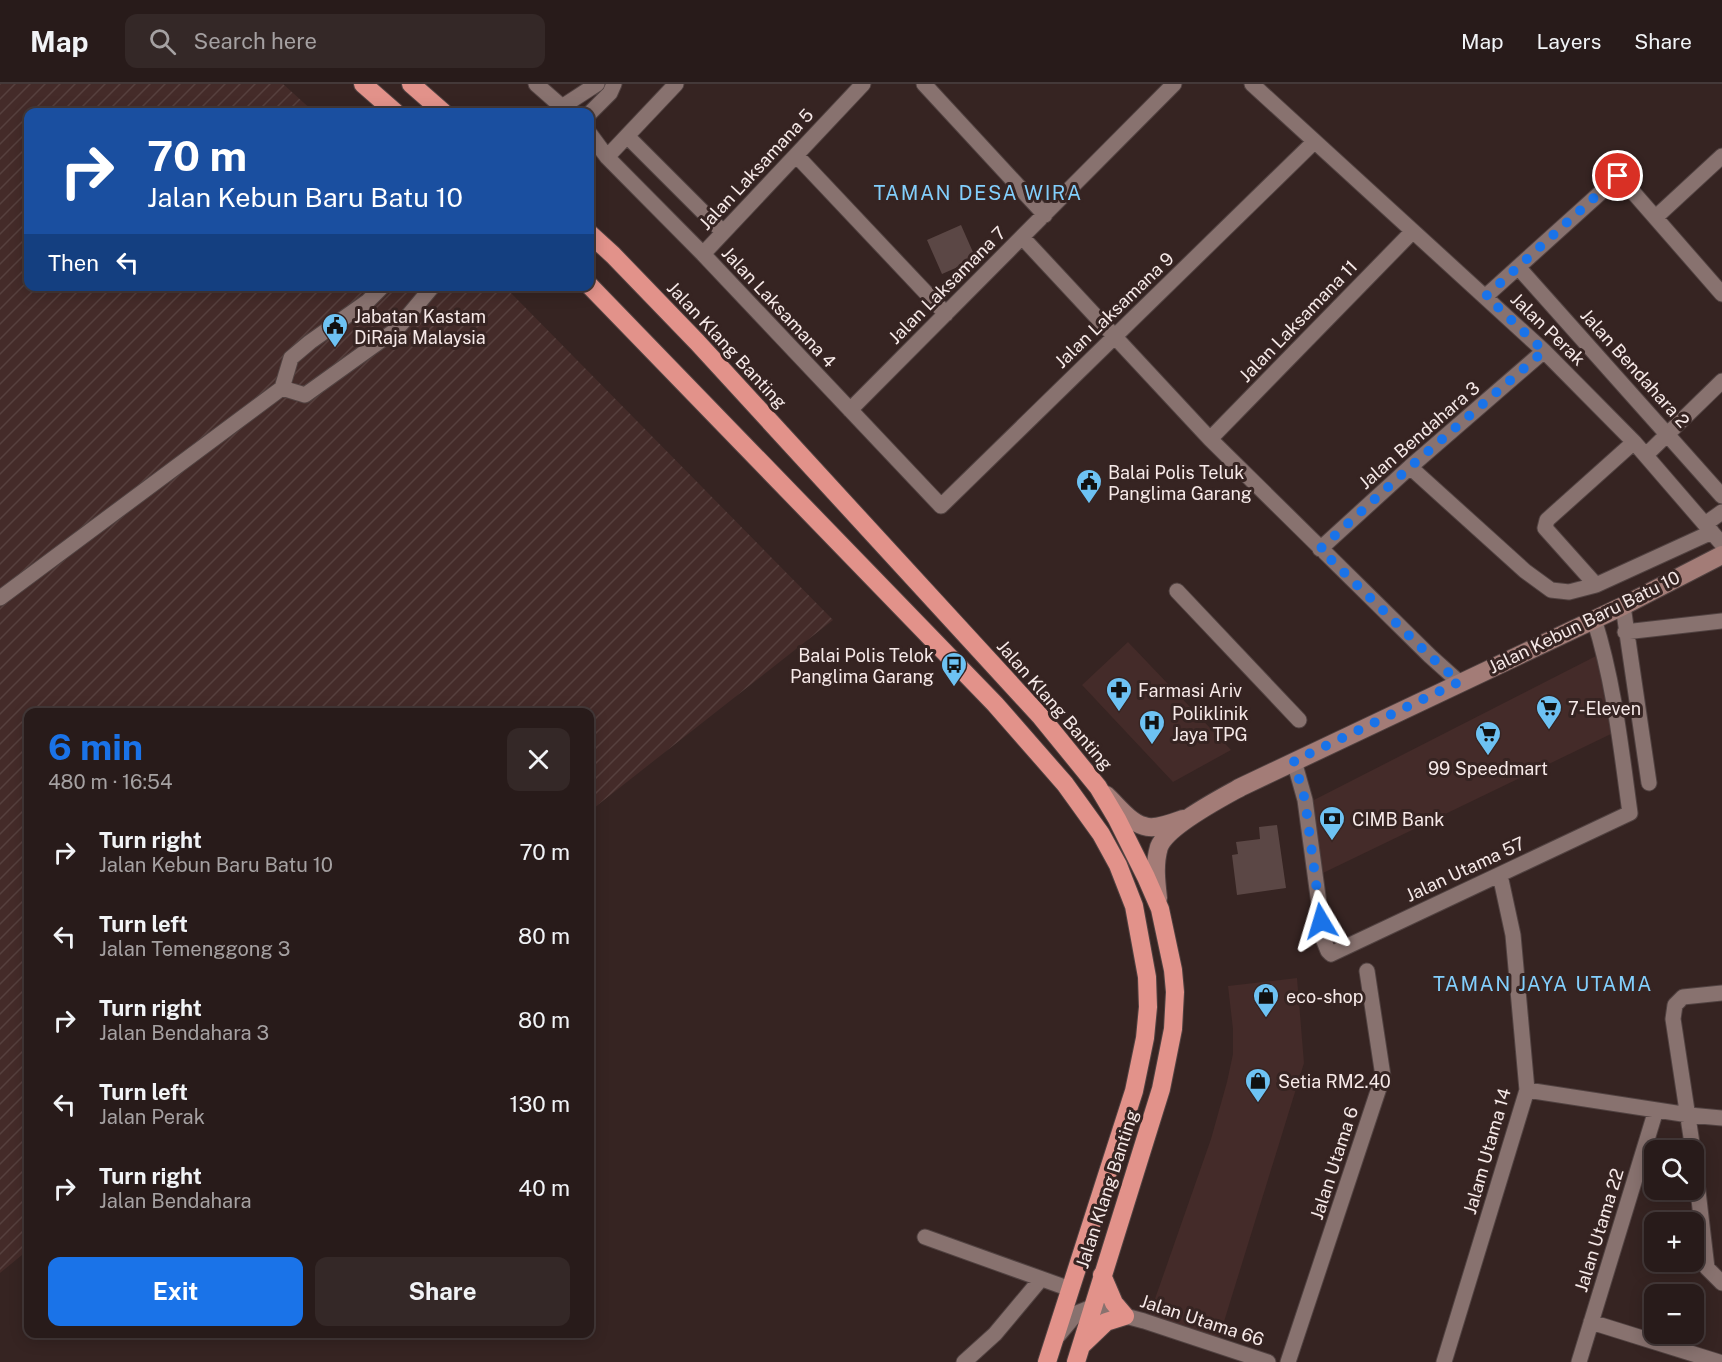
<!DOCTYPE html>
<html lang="en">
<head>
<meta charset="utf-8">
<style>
	body { margin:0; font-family:"Public Sans",sans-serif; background:#342827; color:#f1f3f6; height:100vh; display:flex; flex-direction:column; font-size:22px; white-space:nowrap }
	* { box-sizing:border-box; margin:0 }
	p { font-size:20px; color:#a5a1a2 }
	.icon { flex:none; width:33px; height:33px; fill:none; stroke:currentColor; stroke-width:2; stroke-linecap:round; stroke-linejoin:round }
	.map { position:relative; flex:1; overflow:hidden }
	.drawer { position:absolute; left:24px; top:624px; width:570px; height:630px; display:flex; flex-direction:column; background:#281b1a; border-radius:12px; box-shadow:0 3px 15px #0003,0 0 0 2px #443939 }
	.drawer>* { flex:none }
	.guide { position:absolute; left:24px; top:24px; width:570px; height:183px; border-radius:12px; box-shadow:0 3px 15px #0003,0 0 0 2px #443939; background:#1a4fa0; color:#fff; overflow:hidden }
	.buttons { position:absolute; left:1644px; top:1056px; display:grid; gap:12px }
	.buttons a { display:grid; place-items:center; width:60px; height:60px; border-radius:12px; background:#281b1a; box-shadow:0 3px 15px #0003,0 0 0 2px #443939; font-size:30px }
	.pin { position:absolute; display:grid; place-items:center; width:51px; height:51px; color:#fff; margin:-26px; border:3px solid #fff; border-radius:50%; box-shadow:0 2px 6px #0007 }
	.me { position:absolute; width:66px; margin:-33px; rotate:353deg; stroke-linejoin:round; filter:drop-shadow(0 0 4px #0008) }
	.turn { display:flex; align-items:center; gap:21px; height:126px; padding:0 24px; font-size:27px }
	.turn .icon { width:78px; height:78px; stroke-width:2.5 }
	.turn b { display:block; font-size:42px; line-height:51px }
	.then { display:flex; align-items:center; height:57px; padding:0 24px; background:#0003; gap:12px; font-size:22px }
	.round { display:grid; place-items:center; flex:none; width:63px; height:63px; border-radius:12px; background:#342827 }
	.summary { display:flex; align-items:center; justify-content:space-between; height:102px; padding:0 24px }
	h1 { font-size:36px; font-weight:700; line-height:45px; color:#1a73e8 }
	.button { display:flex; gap:12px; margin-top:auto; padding:12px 24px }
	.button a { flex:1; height:69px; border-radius:12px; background:#1a73e8; color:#fff; font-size:24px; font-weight:700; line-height:69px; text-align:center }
	.button a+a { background:#342827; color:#f1f3f6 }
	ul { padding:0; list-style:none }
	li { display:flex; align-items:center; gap:18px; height:84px; padding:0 24px }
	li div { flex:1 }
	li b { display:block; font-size:22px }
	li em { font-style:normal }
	header { display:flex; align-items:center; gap:36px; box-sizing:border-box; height:84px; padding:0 30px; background:#281b1a; border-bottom:2px solid #443939 }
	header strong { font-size:28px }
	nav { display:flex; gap:33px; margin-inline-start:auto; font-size:21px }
	.search { width:420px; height:54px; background:#342827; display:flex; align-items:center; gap:15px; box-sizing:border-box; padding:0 21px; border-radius:12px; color:#a5a1a2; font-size:22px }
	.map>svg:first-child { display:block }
</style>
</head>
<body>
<header>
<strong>Map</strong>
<div class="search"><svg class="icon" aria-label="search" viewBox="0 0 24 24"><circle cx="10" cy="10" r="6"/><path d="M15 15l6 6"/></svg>Search here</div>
<nav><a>Map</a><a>Layers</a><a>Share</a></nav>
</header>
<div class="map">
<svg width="1722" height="1278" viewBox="0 0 1722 1278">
	<defs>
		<pattern id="industrial-furrows" width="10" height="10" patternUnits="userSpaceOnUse" patternTransform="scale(1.5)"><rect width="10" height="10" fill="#442b29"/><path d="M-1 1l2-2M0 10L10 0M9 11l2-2" fill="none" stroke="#56403e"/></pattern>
	</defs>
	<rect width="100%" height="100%" fill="#362422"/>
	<path fill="#442b29" d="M1128 558 1231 666 1173 698 1082 601Z
		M1598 571 1613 649 1323 789 1310 718Z
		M1297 894 1304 979 1218 1257 1149 1232 1211 1055 1227 998 1233 970V945L1228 902Z"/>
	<path fill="url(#industrial-furrows)" d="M0 0H283L314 28H28V202H452L455 205 508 206 833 536 590 727V628H28V1166L0 1189Z"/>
	<path fill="#5b4745" d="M961 141 976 175 942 190 927 156Z
		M1277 741 1286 804 1237 811 1232 771 1238 770 1236 758 1260 755 1259 743Z"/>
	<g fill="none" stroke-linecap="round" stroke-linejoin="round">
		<defs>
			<path id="street" d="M536 0 561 22
				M924 0 1045 131
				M1252 0 1544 267 1634 358 1722 460
				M554 28 597 0
				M590 29 610 9 614 0
				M590 50 607 73 703 170 941 422 1314 58
				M627 52 723 148
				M796 71 946 230
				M607 73 676 0
				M1656 133 1722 72
				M1022 153 1210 355 1430 572 1459 598
				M703 170 863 0
				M1518 183 1722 412
				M1486 212 1619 92 1722 210
				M282 304 305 311 397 245 433 202
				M282 304 291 274 310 258 368 217 383 202
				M850 326 1174 0
				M1210 355 1413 147
				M1646 371 1722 297
				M1410 383 1525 487 1551 506 1569 508 1596 501 1712 448
				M1705 440 1722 428
				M1320 465 1410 383 1544 267
				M1596 501 1545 444 1547 436 1634 358
				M1177 507 1299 636
				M0 514 282 304
				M1623 522 1649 699
				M1625 548 1722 537
				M1294 677 1305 716 1324 857 1328 867 1331 870 1630 729C1621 664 1614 598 1594 535
				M1527 1006 1689 1031 1722 1034
				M1693 1066 1673 935 1675 921 1683 913 1722 909
				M1694 1073 1707 1184 1722 1199
				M925 1153 1070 1205
				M1591 1238 1719 1278
				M1057 1253 1077 1229 1092 1223 1144 1237 1268 1278
				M964 1278 995 1250 1041 1195
				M1288 1278 1383 992 1367 887
				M1444 1278 1527 1006 1513 851 1500 791
				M1579 1278 1656 1026"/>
			<path id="secondary" d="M1106 711C1117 721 1129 738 1144 742 1155 746 1172 739 1183 735
				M1158 814C1156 797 1154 780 1159 763 1167 742 1221 714 1241 703L1623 522 1722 471"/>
			<path id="highway" d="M363 0 395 28
				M411 0 443 28
				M590 150 613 171 697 258 1041 633 1098 703 1117 735 1146 793 1160 825 1173 886 1175 908 1173 945 1161 1005 1076 1278
				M590 202 995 620 1065 700 1101 750 1118 781 1134 822 1147 893 1148 923 1145 954 1134 1007 1047 1278
				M1082 1261 1106 1238 1125 1232 1114 1219 1102 1191"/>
		</defs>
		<use href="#street" stroke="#514241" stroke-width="17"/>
		<use href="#secondary" stroke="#514241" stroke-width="20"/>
		<use href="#highway" stroke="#514241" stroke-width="20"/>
		<use href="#street" stroke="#88726f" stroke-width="15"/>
		<use href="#secondary" stroke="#a37c77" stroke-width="18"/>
		<use href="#highway" stroke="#e2928a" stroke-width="18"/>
	</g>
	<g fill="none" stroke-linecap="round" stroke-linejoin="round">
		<path stroke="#1a73e8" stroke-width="10" stroke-dasharray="0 18" d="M1321 837 1305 716 1294 677 1459 598 1430 572 1320 465 1410 383 1544 267 1486 212 1618 92"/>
	</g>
	<defs>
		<symbol id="civic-pin" viewBox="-11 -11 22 30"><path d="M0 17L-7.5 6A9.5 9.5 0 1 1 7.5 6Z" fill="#6dc2f3" stroke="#362422"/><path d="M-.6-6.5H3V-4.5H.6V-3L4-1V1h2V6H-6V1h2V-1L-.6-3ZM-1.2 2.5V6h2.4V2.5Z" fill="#111"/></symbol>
		<symbol id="bus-pin" viewBox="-11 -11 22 30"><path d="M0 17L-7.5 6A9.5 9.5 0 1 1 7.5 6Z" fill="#6dc2f3" stroke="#362422"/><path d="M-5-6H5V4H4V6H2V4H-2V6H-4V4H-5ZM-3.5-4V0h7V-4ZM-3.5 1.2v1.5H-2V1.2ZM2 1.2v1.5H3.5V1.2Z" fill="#111"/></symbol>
		<symbol id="pharmacy-pin" viewBox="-11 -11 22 30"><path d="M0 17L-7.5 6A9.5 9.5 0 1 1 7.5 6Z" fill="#6dc2f3" stroke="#362422"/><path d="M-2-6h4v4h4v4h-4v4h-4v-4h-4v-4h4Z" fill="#111"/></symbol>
		<symbol id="supermarket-pin" viewBox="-11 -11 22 30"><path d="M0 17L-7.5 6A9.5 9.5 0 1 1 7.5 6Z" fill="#6dc2f3" stroke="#362422"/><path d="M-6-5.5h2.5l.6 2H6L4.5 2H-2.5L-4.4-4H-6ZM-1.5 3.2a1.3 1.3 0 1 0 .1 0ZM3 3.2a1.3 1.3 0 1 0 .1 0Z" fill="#111"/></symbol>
		<symbol id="hospital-pin" viewBox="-11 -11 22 30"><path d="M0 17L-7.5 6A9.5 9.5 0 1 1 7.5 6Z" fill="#6dc2f3" stroke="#362422"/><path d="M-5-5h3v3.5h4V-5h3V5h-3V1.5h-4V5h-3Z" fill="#111"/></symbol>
		<symbol id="bank-pin" viewBox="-11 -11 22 30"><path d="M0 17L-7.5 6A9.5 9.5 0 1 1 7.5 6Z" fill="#6dc2f3" stroke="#362422"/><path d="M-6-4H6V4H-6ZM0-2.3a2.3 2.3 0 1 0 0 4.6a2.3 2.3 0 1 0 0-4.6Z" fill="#111"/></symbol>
		<symbol id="shop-pin" viewBox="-11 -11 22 30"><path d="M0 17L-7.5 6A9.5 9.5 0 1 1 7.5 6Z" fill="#6dc2f3" stroke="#362422"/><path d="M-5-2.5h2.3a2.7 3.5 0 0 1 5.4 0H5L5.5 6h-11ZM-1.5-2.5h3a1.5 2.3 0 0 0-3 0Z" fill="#111"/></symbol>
	</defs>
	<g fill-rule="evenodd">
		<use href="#civic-pin" x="320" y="227" width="30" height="40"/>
		<use href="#civic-pin" x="1074" y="383" width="30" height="40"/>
		<use href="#bus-pin" x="939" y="566" width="30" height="40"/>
		<use href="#pharmacy-pin" x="1104" y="591" width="30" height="40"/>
		<use href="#supermarket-pin" x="1534" y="609" width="30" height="40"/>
		<use href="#hospital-pin" x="1137" y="624" width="30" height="40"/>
		<use href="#supermarket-pin" x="1473" y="635" width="30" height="40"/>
		<use href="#bank-pin" x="1317" y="720" width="30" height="40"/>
		<use href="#shop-pin" x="1251" y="897" width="30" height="40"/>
		<use href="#shop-pin" x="1243" y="982" width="30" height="40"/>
	</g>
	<g text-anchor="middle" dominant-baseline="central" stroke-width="6" stroke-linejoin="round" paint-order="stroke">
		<g font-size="18" fill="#f6e9e8" stroke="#362422">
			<text transform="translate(756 85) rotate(-47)">Jalan Laksamana 5</text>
			<text transform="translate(947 201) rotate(-45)">Jalan Laksamana 7</text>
			<text transform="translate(779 223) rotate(47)">Jalan Laksamana 4</text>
			<text transform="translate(1114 226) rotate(-44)">Jalan Laksamana 9</text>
			<text transform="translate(1298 237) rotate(-46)">Jalan Laksamana 11</text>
			<text transform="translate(1548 245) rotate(44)">Jalan Perak</text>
			<text transform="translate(727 261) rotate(47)">Jalan Klang Banting</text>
			<text transform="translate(1635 284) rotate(48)">Jalan Bendahara 2</text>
			<text transform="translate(1419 351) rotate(-41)">Jalan Bendahara 3</text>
			<text transform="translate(1584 538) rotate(-26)">Jalan Kebun Baru Batu 10</text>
			<text transform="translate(1055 621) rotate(49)">Jalan Klang Banting</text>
			<text transform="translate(1465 785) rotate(-25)">Jalan Utama 57</text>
			<text transform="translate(1487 1067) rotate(-74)">Jalam Utama 14</text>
			<text transform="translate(1334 1079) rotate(-72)">Jalan Utama 6</text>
			<text transform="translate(1107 1105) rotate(-72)">Jalan Klang Banting</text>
			<text transform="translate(1599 1146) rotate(-73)">Jalan Utama 22</text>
			<text transform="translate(1202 1236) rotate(18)">Jalan Utama 66</text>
		</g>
		<g font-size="18" fill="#f6e9e8" stroke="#362422" text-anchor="start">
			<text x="354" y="232">Jabatan Kastam<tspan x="354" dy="21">DiRaja Malaysia</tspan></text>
			<text x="1108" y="388">Balai Polis Teluk<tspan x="1108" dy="21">Panglima Garang</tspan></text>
			<text x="934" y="571" text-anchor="end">Balai Polis Telok<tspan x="934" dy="21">Panglima Garang</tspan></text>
			<text x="1138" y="606">Farmasi Ariv</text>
			<text x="1568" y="624">7-Eleven</text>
			<text x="1172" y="629">Poliklinik<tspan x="1172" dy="21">Jaya TPG</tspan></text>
			<text x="1488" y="684" text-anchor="middle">99 Speedmart</text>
			<text x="1352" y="735">CIMB Bank</text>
			<text x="1286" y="912">eco-shop</text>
			<text x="1278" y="997">Setia RM2.40</text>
		</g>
		<g font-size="20" letter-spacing="1.5" fill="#82cffd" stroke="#362422">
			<text x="978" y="109">TAMAN DESA WIRA</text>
			<text x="1543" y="900">TAMAN JAYA UTAMA</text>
		</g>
	</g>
</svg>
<div class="buttons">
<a><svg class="icon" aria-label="search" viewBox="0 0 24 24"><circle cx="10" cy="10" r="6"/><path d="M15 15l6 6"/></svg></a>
<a>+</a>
<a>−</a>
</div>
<div class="pin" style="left:1618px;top:92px;background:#d93025"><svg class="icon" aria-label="arrive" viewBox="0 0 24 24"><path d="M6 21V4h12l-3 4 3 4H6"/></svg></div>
<svg class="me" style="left:1321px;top:837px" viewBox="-20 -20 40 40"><path d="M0-17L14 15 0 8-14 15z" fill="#1a73e8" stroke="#fff" stroke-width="4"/></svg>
<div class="guide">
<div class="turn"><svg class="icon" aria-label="right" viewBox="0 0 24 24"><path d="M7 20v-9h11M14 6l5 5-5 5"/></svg><div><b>70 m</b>Jalan Kebun Baru Batu 10</div></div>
<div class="then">Then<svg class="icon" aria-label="left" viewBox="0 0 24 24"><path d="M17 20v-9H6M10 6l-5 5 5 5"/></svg></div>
</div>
<section class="drawer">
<div class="summary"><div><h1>6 min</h1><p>480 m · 16:54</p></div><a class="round"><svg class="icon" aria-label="close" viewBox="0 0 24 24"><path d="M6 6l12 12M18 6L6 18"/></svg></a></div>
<ul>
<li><svg class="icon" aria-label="right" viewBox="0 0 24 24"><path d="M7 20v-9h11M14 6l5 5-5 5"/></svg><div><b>Turn right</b><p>Jalan Kebun Baru Batu 10</p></div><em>70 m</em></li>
<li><svg class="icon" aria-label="left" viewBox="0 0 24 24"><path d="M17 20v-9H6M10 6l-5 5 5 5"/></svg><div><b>Turn left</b><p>Jalan Temenggong 3</p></div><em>80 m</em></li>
<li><svg class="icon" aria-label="right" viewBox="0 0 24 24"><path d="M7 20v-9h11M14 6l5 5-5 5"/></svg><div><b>Turn right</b><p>Jalan Bendahara 3</p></div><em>80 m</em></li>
<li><svg class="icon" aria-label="left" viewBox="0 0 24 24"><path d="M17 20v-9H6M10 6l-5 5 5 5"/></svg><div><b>Turn left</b><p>Jalan Perak</p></div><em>130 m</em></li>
<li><svg class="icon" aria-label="right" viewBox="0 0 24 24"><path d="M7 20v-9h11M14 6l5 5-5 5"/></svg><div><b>Turn right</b><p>Jalan Bendahara</p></div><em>40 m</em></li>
</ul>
<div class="button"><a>Exit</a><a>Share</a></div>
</section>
</div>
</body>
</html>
